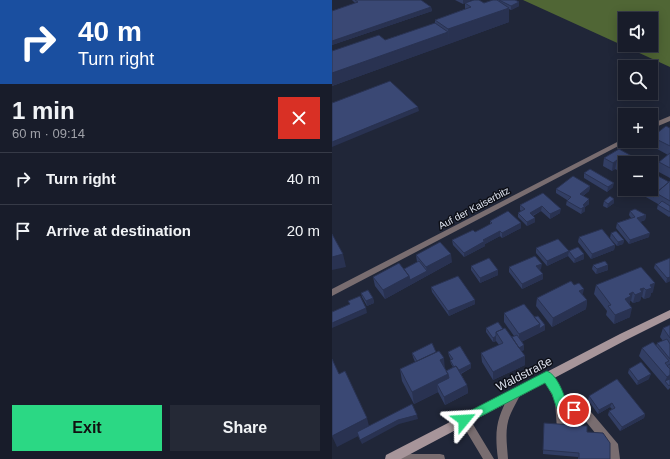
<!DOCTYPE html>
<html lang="en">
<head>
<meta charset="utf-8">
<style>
	body { margin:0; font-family:Helvetica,sans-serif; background:#252936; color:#f1f3f6; height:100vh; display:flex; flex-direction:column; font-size:15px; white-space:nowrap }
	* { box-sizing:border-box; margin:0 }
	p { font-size:13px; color:#9fa1a8 }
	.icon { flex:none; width:22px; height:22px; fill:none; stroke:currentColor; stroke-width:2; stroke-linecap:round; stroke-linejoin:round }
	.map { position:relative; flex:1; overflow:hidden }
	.side { display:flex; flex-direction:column; background:#181c2a; width:332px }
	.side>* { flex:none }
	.hud { background:#1a4fa0; color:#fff; overflow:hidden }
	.fabs { position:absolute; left:286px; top:12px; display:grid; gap:8px }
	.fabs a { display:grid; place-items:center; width:40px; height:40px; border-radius:0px; background:#181c2a; box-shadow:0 2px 10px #0003,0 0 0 1px #363a47; font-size:20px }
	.pin { position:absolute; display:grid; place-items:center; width:34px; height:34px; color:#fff; margin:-17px; border:2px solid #fff; border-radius:50%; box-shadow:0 1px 4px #0007 }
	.me { position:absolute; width:44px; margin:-22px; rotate:63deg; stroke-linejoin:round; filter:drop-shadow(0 0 3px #0008) }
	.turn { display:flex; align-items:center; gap:14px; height:84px; padding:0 12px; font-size:18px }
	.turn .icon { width:52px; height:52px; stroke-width:2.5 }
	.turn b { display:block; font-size:28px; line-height:34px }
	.round { display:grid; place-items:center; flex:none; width:42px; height:42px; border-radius:0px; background:#252936 }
	.overview { display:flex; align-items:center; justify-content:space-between; height:68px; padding:0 12px }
	h1 { font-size:24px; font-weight:800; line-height:30px }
	.button { display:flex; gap:8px; margin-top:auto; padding:8px 12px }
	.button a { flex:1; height:46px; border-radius:0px; background:#2bd884; color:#111; font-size:16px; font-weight:800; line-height:46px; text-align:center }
	.button a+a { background:#252936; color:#f1f3f6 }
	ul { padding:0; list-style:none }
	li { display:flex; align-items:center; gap:12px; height:52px; padding:0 12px; border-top:1px solid #363a47 }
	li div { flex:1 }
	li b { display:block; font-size:15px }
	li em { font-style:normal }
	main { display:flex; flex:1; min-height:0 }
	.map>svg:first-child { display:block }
</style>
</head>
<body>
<main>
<section class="side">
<div class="hud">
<div class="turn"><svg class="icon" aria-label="right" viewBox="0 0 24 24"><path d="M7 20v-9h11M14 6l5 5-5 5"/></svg><div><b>40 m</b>Turn right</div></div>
</div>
<div class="overview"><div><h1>1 min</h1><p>60 m · 09:14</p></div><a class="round" style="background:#d93025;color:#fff"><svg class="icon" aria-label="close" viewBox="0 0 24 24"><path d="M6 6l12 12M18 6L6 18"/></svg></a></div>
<ul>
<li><svg class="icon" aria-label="right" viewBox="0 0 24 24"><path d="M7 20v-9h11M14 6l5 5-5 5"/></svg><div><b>Turn right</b></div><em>40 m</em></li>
<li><svg class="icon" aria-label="arrive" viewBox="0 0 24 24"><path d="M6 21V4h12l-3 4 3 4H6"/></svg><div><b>Arrive at destination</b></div><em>20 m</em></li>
</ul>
<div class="button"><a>Exit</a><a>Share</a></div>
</section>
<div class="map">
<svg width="338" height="459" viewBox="0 0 338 459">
	<rect width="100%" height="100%" fill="#202638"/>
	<path fill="#506635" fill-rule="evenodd" d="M191 0H338V67ZM293 19H319V45H293Z"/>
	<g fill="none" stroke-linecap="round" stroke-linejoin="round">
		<path fill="#796d70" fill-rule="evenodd" d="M215 372C224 375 230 393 233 401L259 412 286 444 288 459H278L277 450 251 418 235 412V429L234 432 230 434 226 432 225 429 223 401 210 376 212 373Z"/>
		<path fill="#796d70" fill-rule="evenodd" d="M338 116V121L319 129V124Z
			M291 139H293V141H296L0 296V289Z
			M184 388 188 390 189 393C186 400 182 406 179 413 172 428 175 443 176 459H166C162 428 165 417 180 390Z
			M132 414 136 416 162 459H151L127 419 128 416Z
			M71 454H108L112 455 113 459H66L67 455Z"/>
		<path fill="#a7959a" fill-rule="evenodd" d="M338 310V318L294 340 69 459H53L54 455 288 334Z"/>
	</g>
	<path fill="#323e64" d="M20 0H89L99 7 100 11 0 45V11L23 3Z
		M123 0H139L131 4Z
		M161 0H183L187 2V6L179 10 177 9V22L0 86V51L53 40 103 23V20L133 9V3H152Z
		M338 128V178L325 171 327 162 336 155 318 145 320 137Z
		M287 149 293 163V174L283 169 280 171 271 166 272 158Z
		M252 173 281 187 275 192 252 178Z
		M293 174V185L288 182 289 178Z
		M338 181V216L337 217 325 209 326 204 300 189H319L337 182Z
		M258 186 257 191 251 196 257 199V204L253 207V211L249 214 234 205 235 200 224 193V189Z
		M211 193 228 213 218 219 209 211 201 216 203 222 195 226 186 217V213L189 211 188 210V205Z
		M272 201 282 203 275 208 271 206Z
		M298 211 314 215 313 220 308 222 317 237 297 244 284 228 285 223 299 218 297 215Z
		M158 221 189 228 170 238 168 236 153 244V246L132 257 121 245 120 240 143 232 158 225Z
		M279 233 292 240 291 244 285 246 278 238Z
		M247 237 283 245 282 250 259 259 246 242Z
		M204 248 237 251 252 259 242 263 236 256 215 266 204 253Z
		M84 255 120 262 53 299 43 286 41 277 72 269 85 262Z
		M323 264 338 281 334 283 322 268Z
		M261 265 276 270 264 274 260 269Z
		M139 266 166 270V275L148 283 139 270Z
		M177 267 209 269 207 270 211 279 190 289 177 272Z
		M309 267 321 292 319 293 318 297 312 299 310 297H309L308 301 301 303 299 301H298L297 305 298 317 282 324 274 315 275 311 262 294 264 285Z
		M99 287 143 304 117 316 100 292Z
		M29 293 41 298 42 303 35 306 30 297Z
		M251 295 255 300 254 309 220 327 204 306 205 298Z
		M172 313 202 317 213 325V330L189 342 192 350 189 351 193 356V365L161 380 150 362 149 353 167 345 164 341 161 342 154 332V328L171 329 180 337 182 336 172 322Z
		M338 325V388L336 390 307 356 310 348 324 346 325 343 331 341 328 337 331 328Z
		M116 352 139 364V368L129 374 135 385 136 393 113 405 106 392 82 404 70 381 68 369 83 362 81 357 80 353 113 369 114 371 121 367 119 364 118 360H119L117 356Z
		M297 369 317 379 305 385 296 373Z
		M257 396 313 414 312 418 288 431 276 415 277 411 280 409 278 407 266 414 256 400Z
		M212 423 255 432 278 459H246V457L211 454Z"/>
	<path fill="#293251" d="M131 0H139L131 4Z
		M187 2V6L179 10V6Z
		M99 7 100 11 0 45V41Z
		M177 8V22L117 44 116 29Z
		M116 32 117 44 0 86V73Z
		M86 107 87 111 0 147V142Z
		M285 160 283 169 280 171 281 163Z
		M282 183 281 187 275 192 276 187Z
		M258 186 257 191 248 198V194Z
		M257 199V204L253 207V211L249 214 251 205Z
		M282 199V203L275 208 276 204Z
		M210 206 209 211 197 217 198 213Z
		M229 209 228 213 218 219V214Z
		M314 215 313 220 304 223 305 218Z
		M203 218V222L195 226V222Z
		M189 223V228L170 238V233Z
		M168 231V236L153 244V246L132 257V253L151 240Z
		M318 233 317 237 297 244 298 240Z
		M292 240 291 244 285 246 286 242Z
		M283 245 282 250 259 259 260 254Z
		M237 251 236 256 215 266V261Z
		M11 254 14 267 0 270V257Z
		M119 254 120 262 53 299 51 290 77 276 95 271 94 267Z
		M252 254V259L242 263 243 259Z
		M210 264 209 269 204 271V266Z
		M276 265V270L264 274 265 269Z
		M166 270V275L148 283V278Z
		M211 274V279L190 289V284Z
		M338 277V281L334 283 335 278Z
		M323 283 321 292 319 293 318 297 312 299 314 290 318 285Z
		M312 288 310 297H309L308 301 301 303 303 295 308 289Z
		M252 289 250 297 247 291Z
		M301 292 299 301H298L297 305 293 299 297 294Z
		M41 298 42 303 35 306 34 301Z
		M143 300V304L117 316 116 311Z
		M255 300 254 309 220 327 221 318Z
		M34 308 35 313 0 328V323Z
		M300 308 298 317 282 324 283 315Z
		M208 324 213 325V330L187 343V334Z
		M164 336V341L161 342V338Z
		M192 345V350L186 353V348Z
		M193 356V365L161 380V372Z
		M112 358 113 370 89 372Z
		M139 364V368L125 375V371Z
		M116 374 118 386 105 384 106 392 82 404 80 392Z
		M319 374 317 379 305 385 306 381Z
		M338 375V382L333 381 335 377Z
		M135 385 136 393 113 405 112 397Z
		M280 403 278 407 266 414 267 410Z
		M313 414 312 418 288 431 290 427Z
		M85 415 86 419 67 424 30 444 28 440 66 420Z
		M35 418 38 430 5 447 0 436Z"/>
	<path fill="#3a4874" stroke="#293251" d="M23 0H89L99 7 0 41V11L26 2Z
		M142 0H147L152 3 161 0H165L177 8 116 29 103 20 139 7 133 3Z
		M167 0H183L187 2 179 6Z
		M103 23 116 32 0 73V51L47 35 53 40Z
		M58 81 86 107 0 142V103Z
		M334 126 338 128V146L320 137Z
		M287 149 307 160 303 163H293V165L285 160 281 163 272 158Z
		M338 153V168L327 162Z
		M258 169 282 183 276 187 252 173Z
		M319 172 337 182 324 193 322 197 309 189H319Z
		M293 174V180L289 178Z
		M241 176 258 186 248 194 257 199 251 205 253 206 249 209 235 201 239 197 224 189Z
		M338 181V201L324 193Z
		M211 193 229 209 218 214 210 206 198 213 203 218 195 222 186 213 193 209 188 205Z
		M278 196 282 199 276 204 272 201Z
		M330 201 338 206V212L326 205Z
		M303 209 314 215 305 218 318 233 298 240 285 223 303 217 298 211Z
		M176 211 189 223 170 233 168 231 151 240 153 241 132 253 120 240 141 230 143 232 149 229 160 223 158 221Z
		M270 229 283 245 260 254 247 237Z
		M284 231 292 240 286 242 279 233Z
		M0 234 11 254 0 257Z
		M226 239 237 251 246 247 252 254 243 259 237 251 215 261 204 248Z
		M108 242 119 254 94 267 84 255Z
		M203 256 210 264 204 266 211 274 190 284 177 267Z
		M157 258 166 270 148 278 139 266Z
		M338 258V277L335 278 323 264Z
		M87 261 95 271 78 280 77 276 72 269Z
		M273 261 276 265 265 269 261 265Z
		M67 263 77 276 51 290 41 277Z
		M309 267 323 283 318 285 320 288 314 290 312 288 308 289 310 292 303 295 301 292 297 294 299 296 293 299 300 308 283 315 276 306 279 305 264 285Z
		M126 276 143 300 116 311 99 287Z
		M239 281 242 285 247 283 252 289 247 291 255 300 221 318 205 298Z
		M36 290 41 298 34 301 29 293Z
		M28 296 34 308 0 323V312L18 304 16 301Z
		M192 304 208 324 187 334 172 313Z
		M206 316 213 325 207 329 208 324 202 317Z
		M166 322 171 329 164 332V336L161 338 154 328Z
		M338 325V338L331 328Z
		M173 328 193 356 161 372 149 353 171 343 164 332Z
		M185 335 192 345 187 348 180 337Z
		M335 339 338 344V359L325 343Z
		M321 342 337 361 333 363 338 369V375L335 377 310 348Z
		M100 343 104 352 85 361 80 353Z
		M128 346 139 364 127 370 124 366 122 367 118 360 121 359 116 352Z
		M107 351 112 358 108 360 116 374 80 392 68 369Z
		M0 359 7 374 13 371 35 418 0 436Z
		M309 362 319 374 306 381 297 369Z
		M338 364V369L335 366Z
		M124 366 135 385 112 397 105 384 117 378 116 374 114 371Z
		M285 379 313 414 290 427 277 411 283 408 280 403 267 410 257 396Z
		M338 379V385L337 386 333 381Z
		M80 404 85 415 66 420 28 440 25 432Z
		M212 423 255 426V432L271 433 278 443V459H247V453L211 450Z"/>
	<path fill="#2bd884" stroke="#1c8c56" d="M215 371C225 375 231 392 234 401L247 406 248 410 247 414 242 415 225 409 220 394 213 383 136 423 132 425 128 423 126 420 128 416Z"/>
	<g text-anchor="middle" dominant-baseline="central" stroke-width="3" stroke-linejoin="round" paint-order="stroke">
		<g font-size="10" fill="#dce1ed" stroke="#0d0f17">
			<text transform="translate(142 208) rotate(-28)">Auf der Kaiserbitz</text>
		</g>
		<g font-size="12" fill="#dce1ed" stroke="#0d0f17">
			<text transform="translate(192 374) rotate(-27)">Waldstraße</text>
		</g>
	</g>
</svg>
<div class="fabs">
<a><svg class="icon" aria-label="sound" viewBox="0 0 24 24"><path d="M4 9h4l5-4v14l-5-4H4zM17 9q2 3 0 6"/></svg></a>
<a><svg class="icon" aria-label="search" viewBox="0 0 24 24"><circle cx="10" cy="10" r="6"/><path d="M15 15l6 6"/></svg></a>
<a>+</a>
<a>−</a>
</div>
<div class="pin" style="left:242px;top:410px;background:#d93025"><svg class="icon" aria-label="arrive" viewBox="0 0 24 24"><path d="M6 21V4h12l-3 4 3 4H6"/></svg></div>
<svg class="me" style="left:132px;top:420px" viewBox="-20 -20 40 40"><path d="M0-17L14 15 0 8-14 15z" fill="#2bd884" stroke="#fff" stroke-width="4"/></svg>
</div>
</main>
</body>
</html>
